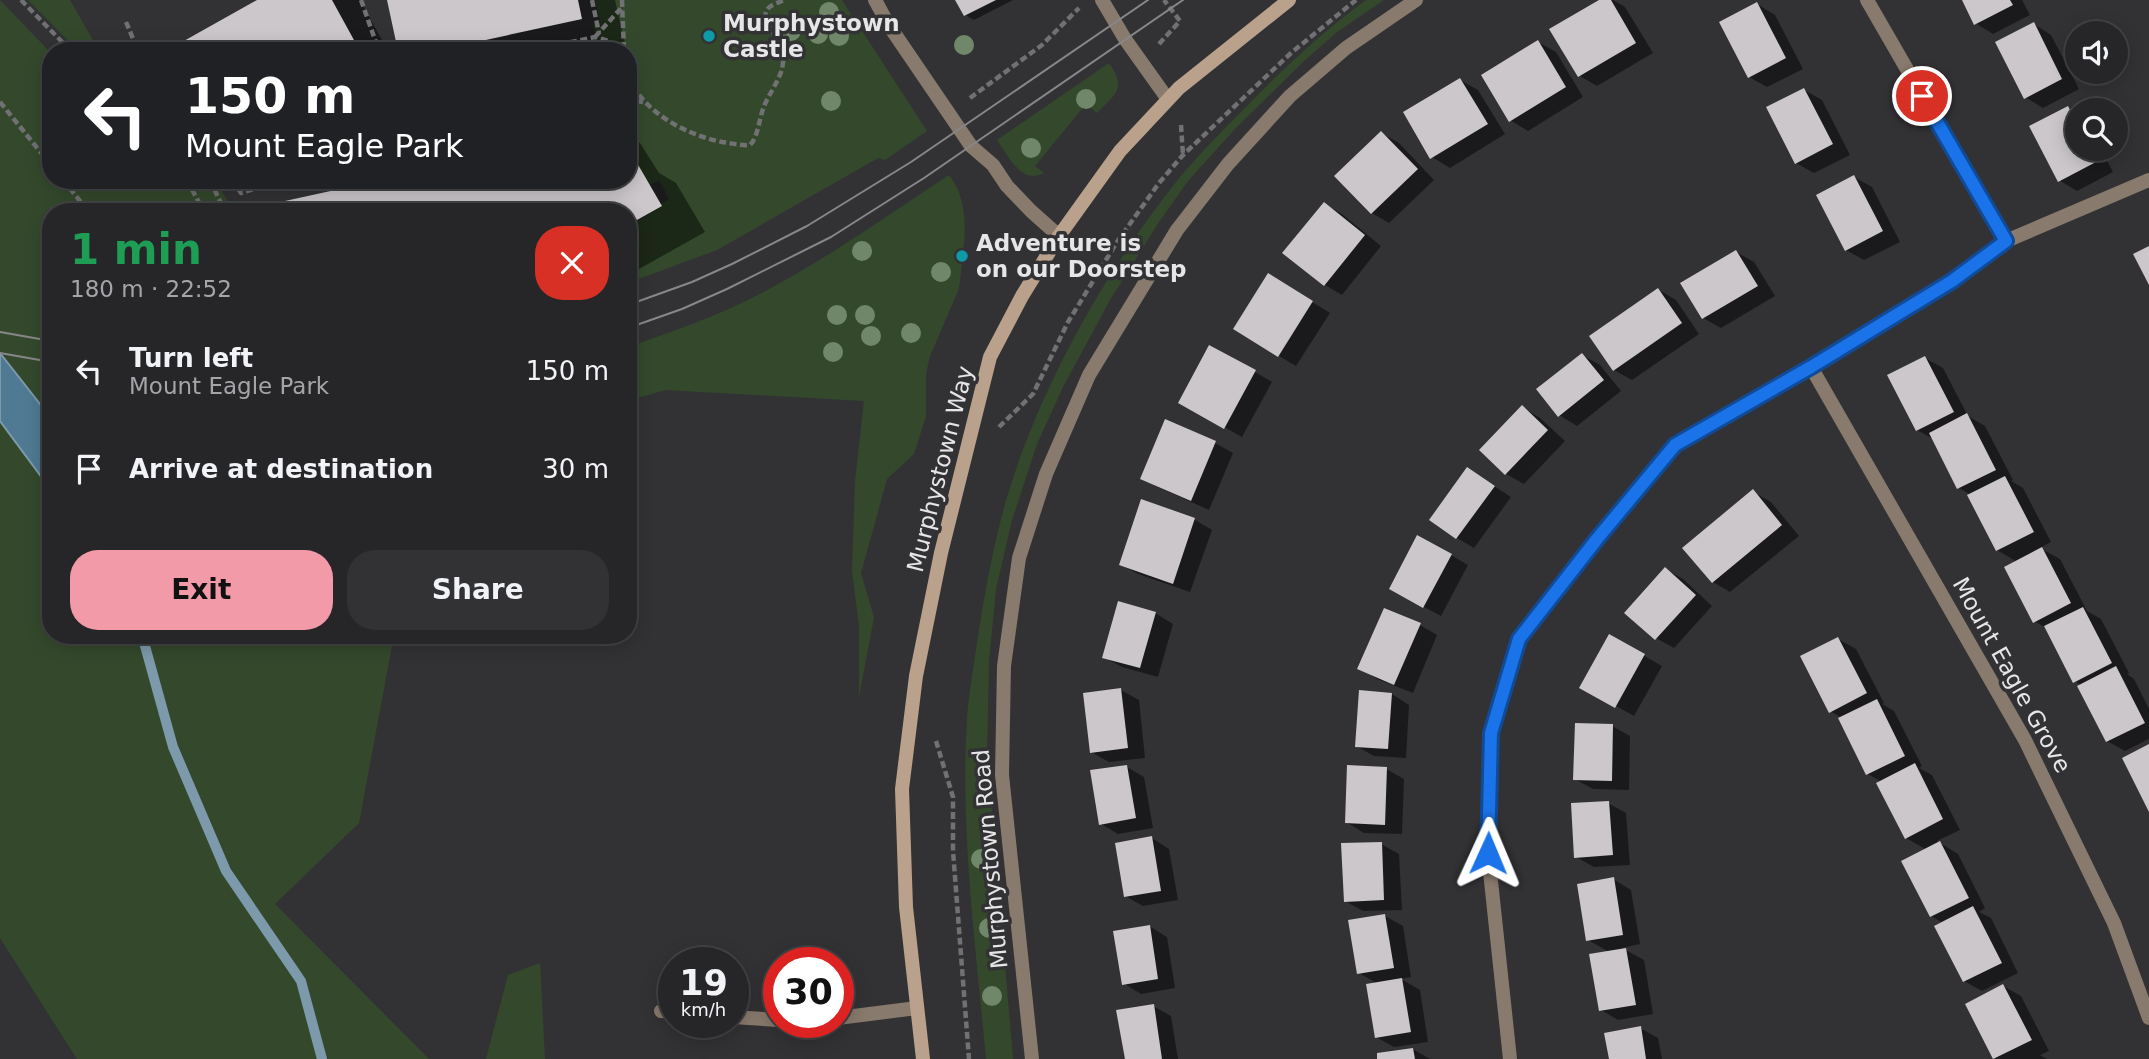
<!DOCTYPE html>
<html lang="en">
<head>
<meta charset="utf-8">
<style>
	body { margin:0; font-family:"DejaVu Sans",sans-serif; background:#323234; color:#f1f3f6; height:100vh; display:flex; flex-direction:column; font-size:26px; white-space:nowrap }
	* { box-sizing:border-box; margin:0 }
	p { font-size:23px; color:#a4a5a8 }
	.icon { flex:none; width:38px; height:38px; fill:none; stroke:currentColor; stroke-width:2; stroke-linecap:round; stroke-linejoin:round }
	.map { position:relative; flex:1; overflow:hidden }
	.side { position:absolute; left:42px; top:203px; width:595px; height:441px; display:flex; flex-direction:column; background:#262628; border-radius:28px; box-shadow:0 4px 18px #0003,0 0 0 2px #424345 }
	.side>* { flex:none }
	.guide { position:absolute; left:42px; top:42px; width:595px; height:147px; border-radius:28px; box-shadow:0 4px 18px #0003,0 0 0 2px #424345; background:#202124; color:#fff; overflow:hidden }
	.buttons { position:absolute; left:2065px; top:21px; display:grid; gap:14px }
	.buttons a { display:grid; place-items:center; width:63px; height:63px; border-radius:50%; background:#262628; box-shadow:0 4px 18px #0003,0 0 0 2px #424345; font-size:35px }
	.speed { position:absolute; left:658px; top:947px; display:flex; gap:14px; font-size:35px; font-weight:700; text-align:center }
	.speed>* { display:grid; place-content:center; width:91px; height:91px; border-radius:50%; background:#262628; box-shadow:0 4px 18px #0003,0 0 0 2px #424345; line-height:1 }
	.speed small { font-size:18px; font-weight:400 }
	.speed .limit { border:10px solid #d22; background:#fff; color:#111 }
	.pin { position:absolute; display:grid; place-items:center; width:60px; height:60px; color:#fff; margin:-30px; border:4px solid #fff; border-radius:50%; box-shadow:0 2px 7px #0007 }
	.me { position:absolute; width:77px; margin:-38px; rotate:1deg; stroke-linejoin:round; filter:drop-shadow(0 0 5px #0008) }
	.turn { display:flex; align-items:center; gap:24px; height:147px; padding:0 28px; font-size:32px }
	.turn .icon { width:91px; height:91px; stroke-width:2.5 }
	.turn b { display:block; font-size:49px; line-height:60px }
	.round { display:grid; place-items:center; flex:none; width:74px; height:74px; border-radius:28px; background:#323234 }
	.head { display:flex; align-items:center; justify-content:space-between; height:119px; padding:0 28px }
	h1 { font-size:42px; font-weight:700; line-height:52px; color:#1e9e55 }
	.primary-button { display:flex; gap:14px; margin-top:auto; padding:14px 28px }
	.primary-button a { flex:1; height:80px; border-radius:28px; background:#f39aa9; color:#111; font-size:28px; font-weight:700; line-height:80px; text-align:center }
	.primary-button a+a { background:#323234; color:#f1f3f6 }
	ul { padding:0; list-style:none }
	li { display:flex; align-items:center; gap:21px; height:98px; padding:0 28px }
	li div { flex:1 }
	li b { display:block; font-size:26px }
	li em { font-style:normal }
	.map>svg:first-child { display:block }
</style>
</head>
<body>
<div class="map">
<svg width="2149" height="1059" viewBox="0 0 2149 1059">
	<rect width="100%" height="100%" fill="#323235"/>
	<path fill="#34492c" d="M0 0 51 53V180H215L234 212H51V635H394L359 823 275 904 429 1059H77L0 938Z
		M28 0H70L99 51H78Z
		M595 0H842L927 131 885 160 879 158 871 162 717 250 628 283V226L660 208 659 205 669 199 659 180 649 185 628 147V51H587V49L598 46 593 24 600 22Z
		M1366 0H1384L1337 32 1303 62 1235 129 1188 181 1159 222 1110 300 1063 387 1037 444 1012 520 996 589 989 661 987 754 1013 1059H986C976 947 960 832 967 719 969 692 974 664 978 636 984 597 991 558 1001 519 1032 400 1103 273 1180 177 1203 150 1229 124 1254 99 1289 63 1325 30 1366 0Z
		M1109 63C1127 89 1116 93 1097 113L1086 104 1035 166 1044 173C1021 185 1008 155 997 140Z
		M949 175C973 206 963 246 960 282L958 291 930 356 926 374V416L914 454 887 479 861 573 874 617 859 697V626L852 571 855 481 864 401 665 390 628 401V347C672 332 717 316 758 295 825 260 886 217 949 175Z
		M540 963 545 1059H486L508 975Z"/>
	<path fill="#507a93" stroke="#7d9aac" stroke-width="2" d="M0 353 51 418V490L0 421Z"/>
	<path fill="#0007" d="M260 0H360L388 51H169Z
		M389 0H615L625 44 593 51H400Z
		M957 0H1013L974 20 965 15Z
		M1602 0H1613L1625 7 1653 53 1597 86 1580 76Z
		M1964 0H2022L2030 15 1993 34 1975 23Z
		M1757 4 1775 15 1803 69 1767 87 1749 77Z
		M2034 24 2051 35 2079 89 2043 108 2025 97Z
		M1538 42 1556 52 1583 97 1528 131 1510 120Z
		M1460 80 1478 90 1505 134 1450 168 1432 157Z
		M1804 90 1822 100 1850 155 1814 173 1796 163Z
		M2068 108 2077 114V149H2101L2113 172 2077 191 2059 180Z
		M1381 133 1399 143 1434 180 1389 223 1372 213Z
		M628 137 640 143 659 173 676 183 705 232 639 269 628 271Z
		M1854 177 1872 187 1900 242 1864 260 1846 250Z
		M1324 204 1342 214 1381 246 1342 295 1325 285Z
		M1736 252 1754 262 1775 296 1721 328 1703 318Z
		M1286 286 1330 313 1296 366 1279 356Z
		M1659 290 1676 300 1699 334 1632 380 1614 370Z
		M1582 355 1600 365 1621 391 1577 426 1559 415Z
		M1925 358 1943 368 1968 416 1985 426 2013 480 2011 481 2023 488 2051 542 2040 548 2060 559 2087 611 2101 619 2129 673 2127 674 2134 679 2149 709V739L2125 751 2107 741 2082 686 2075 681 2048 629 2034 621 2017 562 1997 550 1971 495 1959 488 1935 440 1917 430Z
		M1255 372 1272 382 1242 437 1180 402Z
		M1522 407 1540 418 1565 441 1524 484 1506 474 1481 450Z
		M1215 443 1233 453 1209 510 1160 488 1142 478Z
		M1468 469 1511 497 1474 548 1457 538Z
		M1753 492 1771 502 1799 536 1730 592 1713 582Z
		M1143 502 1195 520 1212 530 1190 592 1138 574 1121 564Z
		M1451 555 1468 565 1441 616 1409 599Z
		M1665 569 1683 579 1712 606 1674 648 1656 638Z
		M1155 613 1173 624 1158 677 1122 667 1104 657Z
		M1420 625 1437 635 1413 693 1377 679 1360 668Z
		M1610 636 1662 666 1634 716 1582 687Z
		M1838 639 1856 649 1884 703 1882 704 1894 711 1922 766 1919 768 1932 775 1960 830 1937 841 1958 854 1985 908 1979 912 1991 918 2018 973 1982 991 1964 981 1943 923 1931 916 1927 850 1906 838 1882 782 1868 774 1842 718 1830 711Z
		M1121 690 1139 700 1145 758 1109 762 1091 752Z
		M1392 694 1409 705 1406 758 1374 756 1356 746Z
		M1612 726 1630 736 1629 790 1593 789 1575 779Z
		M1127 767 1144 777 1153 828 1118 834 1101 824Z
		M1386 769 1404 779 1402 834 1364 833 1346 822Z
		M1608 803 1626 813 1630 865 1594 867 1576 857Z
		M1152 838 1169 849 1178 900 1143 906 1125 896Z
		M1381 844 1399 854 1402 910 1363 911 1345 901Z
		M1613 879 1631 890 1640 944 1622 948 1644 960 1653 1014 1618 1020 1601 1010 1609 952 1588 940Z
		M1385 916 1403 926 1411 977 1401 979 1420 990 1428 1042 1394 1047 1376 1037 1378 984 1359 973Z
		M1149 926 1167 937 1175 988 1141 994 1123 983Z
		M2003 986 2021 996 2049 1051 2040 1055 2047 1059H1995L1967 1005Z
		M1153 1006 1171 1016 1178 1059H1126Z
		M1640 1028 1658 1038 1662 1059H1610Z
		M1413 1049 1430 1059H1379Z"/>
	<g fill="none" stroke-linecap="round" stroke-linejoin="round">
		<path stroke="#7d9aac" stroke-width="10" d="M142 635 173 747 226 871 301 981 322 1059"/>
	</g>
	<path fill="#cbc7ca" d="M257 0H332L360 51H166Z
		M387 0H578L582 19 435 51H398Z
		M955 0H996L964 16Z
		M1599 0H1611L1636 43 1578 77 1549 29Z
		M1962 0H2010L2013 5 1974 25Z
		M1757 2 1786 58 1748 78 1719 22Z
		M2034 22 2062 79 2024 99 1995 42Z
		M1538 40 1566 87 1509 122 1481 75Z
		M1460 78 1488 124 1430 159 1403 112Z
		M1804 88 1833 144 1795 164 1766 107Z
		M2068 106 2077 124V149H2090L2096 162 2058 182 2029 126Z
		M1381 131 1418 169 1371 214 1334 176Z
		M633 156 662 206 628 225V212H249L248 209 381 180H628V159Z
		M1854 175 1883 231 1845 251 1816 195Z
		M1324 202 1365 235 1324 286 1282 253Z
		M2149 246V285L2133 254Z
		M1736 250 1758 286 1702 319 1680 283Z
		M1268 273 1313 301 1278 357 1233 329Z
		M1658 288 1682 323 1613 371 1589 336Z
		M1209 345 1256 370 1224 429 1178 403Z
		M1582 353 1604 380 1558 417 1536 389Z
		M1925 356 1954 412 1916 431 1887 375Z
		M1522 405 1548 430 1505 475 1479 450Z
		M1967 413 1996 470 1957 489 1929 433Z
		M1165 419 1216 441 1191 501 1140 479Z
		M1467 467 1495 486 1456 539 1429 520Z
		M2005 476 2034 532 1996 551 1967 495Z
		M1753 489 1782 525 1712 583 1682 548Z
		M1141 499 1195 518 1173 584 1119 565Z
		M1417 535 1452 554 1423 608 1389 589Z
		M2042 547 2071 603 2033 623 2004 567Z
		M1665 567 1696 595 1655 640 1624 613Z
		M1118 601 1156 612 1140 668 1102 658Z
		M2083 607 2112 663 2073 683 2044 626Z
		M1384 608 1421 623 1394 685 1357 669Z
		M1609 634 1645 654 1615 708 1579 688Z
		M1838 637 1867 693 1829 713 1800 656Z
		M2116 666 2145 723 2106 742 2077 686Z
		M1121 688 1128 748 1090 753 1083 693Z
		M1359 690 1392 693 1388 749 1355 747Z
		M1877 699 1905 756 1866 775 1838 718Z
		M1575 723 1613 724 1612 781 1573 780Z
		M2149 744V812L2122 758Z
		M1915 763 1943 819 1905 839 1876 783Z
		M1127 765 1136 818 1099 825 1090 770Z
		M1347 765 1387 767 1385 825 1345 823Z
		M1609 801 1613 855 1574 858 1571 803Z
		M1152 836 1161 891 1124 897 1115 843Z
		M1940 841 1969 898 1930 917 1901 861Z
		M1382 842 1384 900 1344 902 1341 843Z
		M1614 877 1623 935 1586 941 1577 884Z
		M1973 906 2002 963 1963 982 1934 926Z
		M1385 914 1394 968 1357 974 1348 920Z
		M1150 925 1158 979 1122 985 1113 931Z
		M1626 948 1636 1005 1599 1011 1589 954Z
		M1402 978 1411 1032 1375 1038 1366 984Z
		M2003 984 2032 1040 1993 1059 1965 1004Z
		M1154 1004 1162 1059H1125L1116 1010Z
		M1641 1026 1646 1059H1609L1604 1033Z
		M1413 1048 1415 1059H1377V1053Z"/>
	<g fill="none" stroke-linecap="round" stroke-linejoin="round">
		<path stroke="#717174" stroke-width="4.5" stroke-dasharray="7 3.5" stroke-linecap="butt" d="M21 0 71 51
			M361 0 379 51
			M592 0 599 33
			M622 0 624 51
			M126 22 134 41V51
			M595 37 623 6
			M577 41 580 51
			M1159 44 1180 21 1164 0
			M529 51 595 37 609 41 623 51
			M628 77C645 113 684 134 722 142 731 143 740 146 750 145 758 137 759 120 763 109 768 95 778 83 782 69 783 64 784 57 783 52 781 41 763 22 766 12 768 5 778 3 784 0
			M970 98 1042 45 1079 8
			M628 100 643 102
			M0 102 51 165
			M1181 125 1183 155
			M63 180 89 212
			M187 180 204 212
			M210 180 225 212
			M232 180 241 193 269 184 289 180
			M999 427 1033 394 1068 322 1117 242 1159 183 1183 155 1291 53 1356 0
			M936 741 953 797V851L969 1059"/>
		<path stroke="#887a6c" stroke-width="14" d="M1102 0 1125 39 1167 98
			M661 1011 674 1012
			M733 1017 779 1020
			M838 1018 917 1008"/>
		<path stroke="#887a6c" stroke-width="14" d="M875 0 888 24 971 146 993 165 1007 186 1031 211 1059 236
			M1867 0 2006 241
			M1811 367 2025 740 2114 923 2149 1018
			M1032 1059 1002 775 1004 666 1019 558 1046 474 1089 375 1177 230 1228 164 1290 96 1346 48 1416 0
			M1510 1059 1488 853 1491 733 1519 639 1597 539 1675 445 1811 367 1952 281 2006 241 2149 180"/>
		<path stroke="#b9a18b" stroke-width="14" d="M923 1059 906 907 902 789 916 676 941 553 990 357 1022 296 1059 236 1120 151 1179 88 1289 0"/>
		<path stroke="#87878a" stroke-width="2" d="M628 305 692 282 732 264 807 226 911 162 1148 0
			M628 328 682 309 727 289 831 237 924 178 1183 0
			M0 332 51 341
			M0 353 51 362"/>
	</g>
	<g fill="#708769">
		<circle cx="829" cy="12" r="10"/>
		<circle cx="791" cy="31" r="10"/>
		<circle cx="818" cy="34" r="10"/>
		<circle cx="839" cy="36" r="10"/>
		<circle cx="964" cy="45" r="10"/>
		<circle cx="1086" cy="99" r="10"/>
		<circle cx="831" cy="101" r="10"/>
		<circle cx="1031" cy="148" r="10"/>
		<circle cx="862" cy="251" r="10"/>
		<circle cx="941" cy="272" r="10"/>
		<circle cx="837" cy="315" r="10"/>
		<circle cx="865" cy="315" r="10"/>
		<circle cx="911" cy="333" r="10"/>
		<circle cx="871" cy="336" r="10"/>
		<circle cx="833" cy="352" r="10"/>
		<circle cx="981" cy="859" r="10"/>
		<circle cx="989" cy="928" r="10"/>
		<circle cx="992" cy="996" r="10"/>
	</g>
	<g fill="none" stroke-linecap="round" stroke-linejoin="round">
		<defs>
			<path id="route" d="M1488 853 1491 733 1519 639 1597 539 1675 445 1811 367 1952 281 2006 241 1922 96"/>
		</defs>
		<use href="#route" stroke="#114b97" stroke-width="18"/>
		<use href="#route" stroke="#1a73e8" stroke-width="12"/>
	</g>
	<g fill="#0f9aa8" stroke="#323235" stroke-width="2.5">
		<circle cx="709" cy="36" r="7"/>
		<circle cx="962" cy="256" r="7"/>
	</g>
	<g text-anchor="middle" dominant-baseline="central" stroke-width="7" stroke-linejoin="round" paint-order="stroke">
		<g font-size="23" font-weight="bold" fill="#e6e5e8" stroke="#323235" text-anchor="start">
			<text x="723" y="23">Murphystown<tspan x="723" dy="26">Castle</tspan></text>
			<text x="976" y="243">Adventure is<tspan x="976" dy="26">on our Doorstep</tspan></text>
		</g>
		<g font-size="23" fill="#e6e5e8" stroke="#323235">
			<text transform="translate(940 469) rotate(-76)">Murphystown Way</text>
			<text transform="translate(2012 675) rotate(61)">Mount Eagle Grove</text>
			<text transform="translate(990 859) rotate(-95)">Murphystown Road</text>
		</g>
	</g>
</svg>
<div class="buttons">
<a><svg class="icon" aria-label="sound" viewBox="0 0 24 24"><path d="M4 9h4l5-4v14l-5-4H4zM17 9q2 3 0 6"/></svg></a>
<a><svg class="icon" aria-label="search" viewBox="0 0 24 24"><circle cx="10" cy="10" r="6"/><path d="M15 15l6 6"/></svg></a>
</div>
<div class="speed"><div>19<small>km/h</small></div><div class="limit">30</div></div>
<div class="pin" style="left:1922px;top:96px;background:#d93025"><svg class="icon" aria-label="arrive" viewBox="0 0 24 24"><path d="M6 21V4h12l-3 4 3 4H6"/></svg></div>
<svg class="me" style="left:1488px;top:853px" viewBox="-20 -20 40 40"><path d="M0-17L14 15 0 8-14 15z" fill="#1a73e8" stroke="#fff" stroke-width="4"/></svg>
<div class="guide">
<div class="turn"><svg class="icon" aria-label="left" viewBox="0 0 24 24"><path d="M17 20v-9H6M10 6l-5 5 5 5"/></svg><div><b>150 m</b>Mount Eagle Park</div></div>
</div>
<section class="side">
<div class="head"><div><h1>1 min</h1><p>180 m · 22:52</p></div><a class="round" style="background:#d93025;color:#fff"><svg class="icon" aria-label="close" viewBox="0 0 24 24"><path d="M6 6l12 12M18 6L6 18"/></svg></a></div>
<ul>
<li><svg class="icon" aria-label="left" viewBox="0 0 24 24"><path d="M17 20v-9H6M10 6l-5 5 5 5"/></svg><div><b>Turn left</b><p>Mount Eagle Park</p></div><em>150 m</em></li>
<li><svg class="icon" aria-label="arrive" viewBox="0 0 24 24"><path d="M6 21V4h12l-3 4 3 4H6"/></svg><div><b>Arrive at destination</b></div><em>30 m</em></li>
</ul>
<div class="primary-button"><a>Exit</a><a>Share</a></div>
</section>
</div>
</body>
</html>
